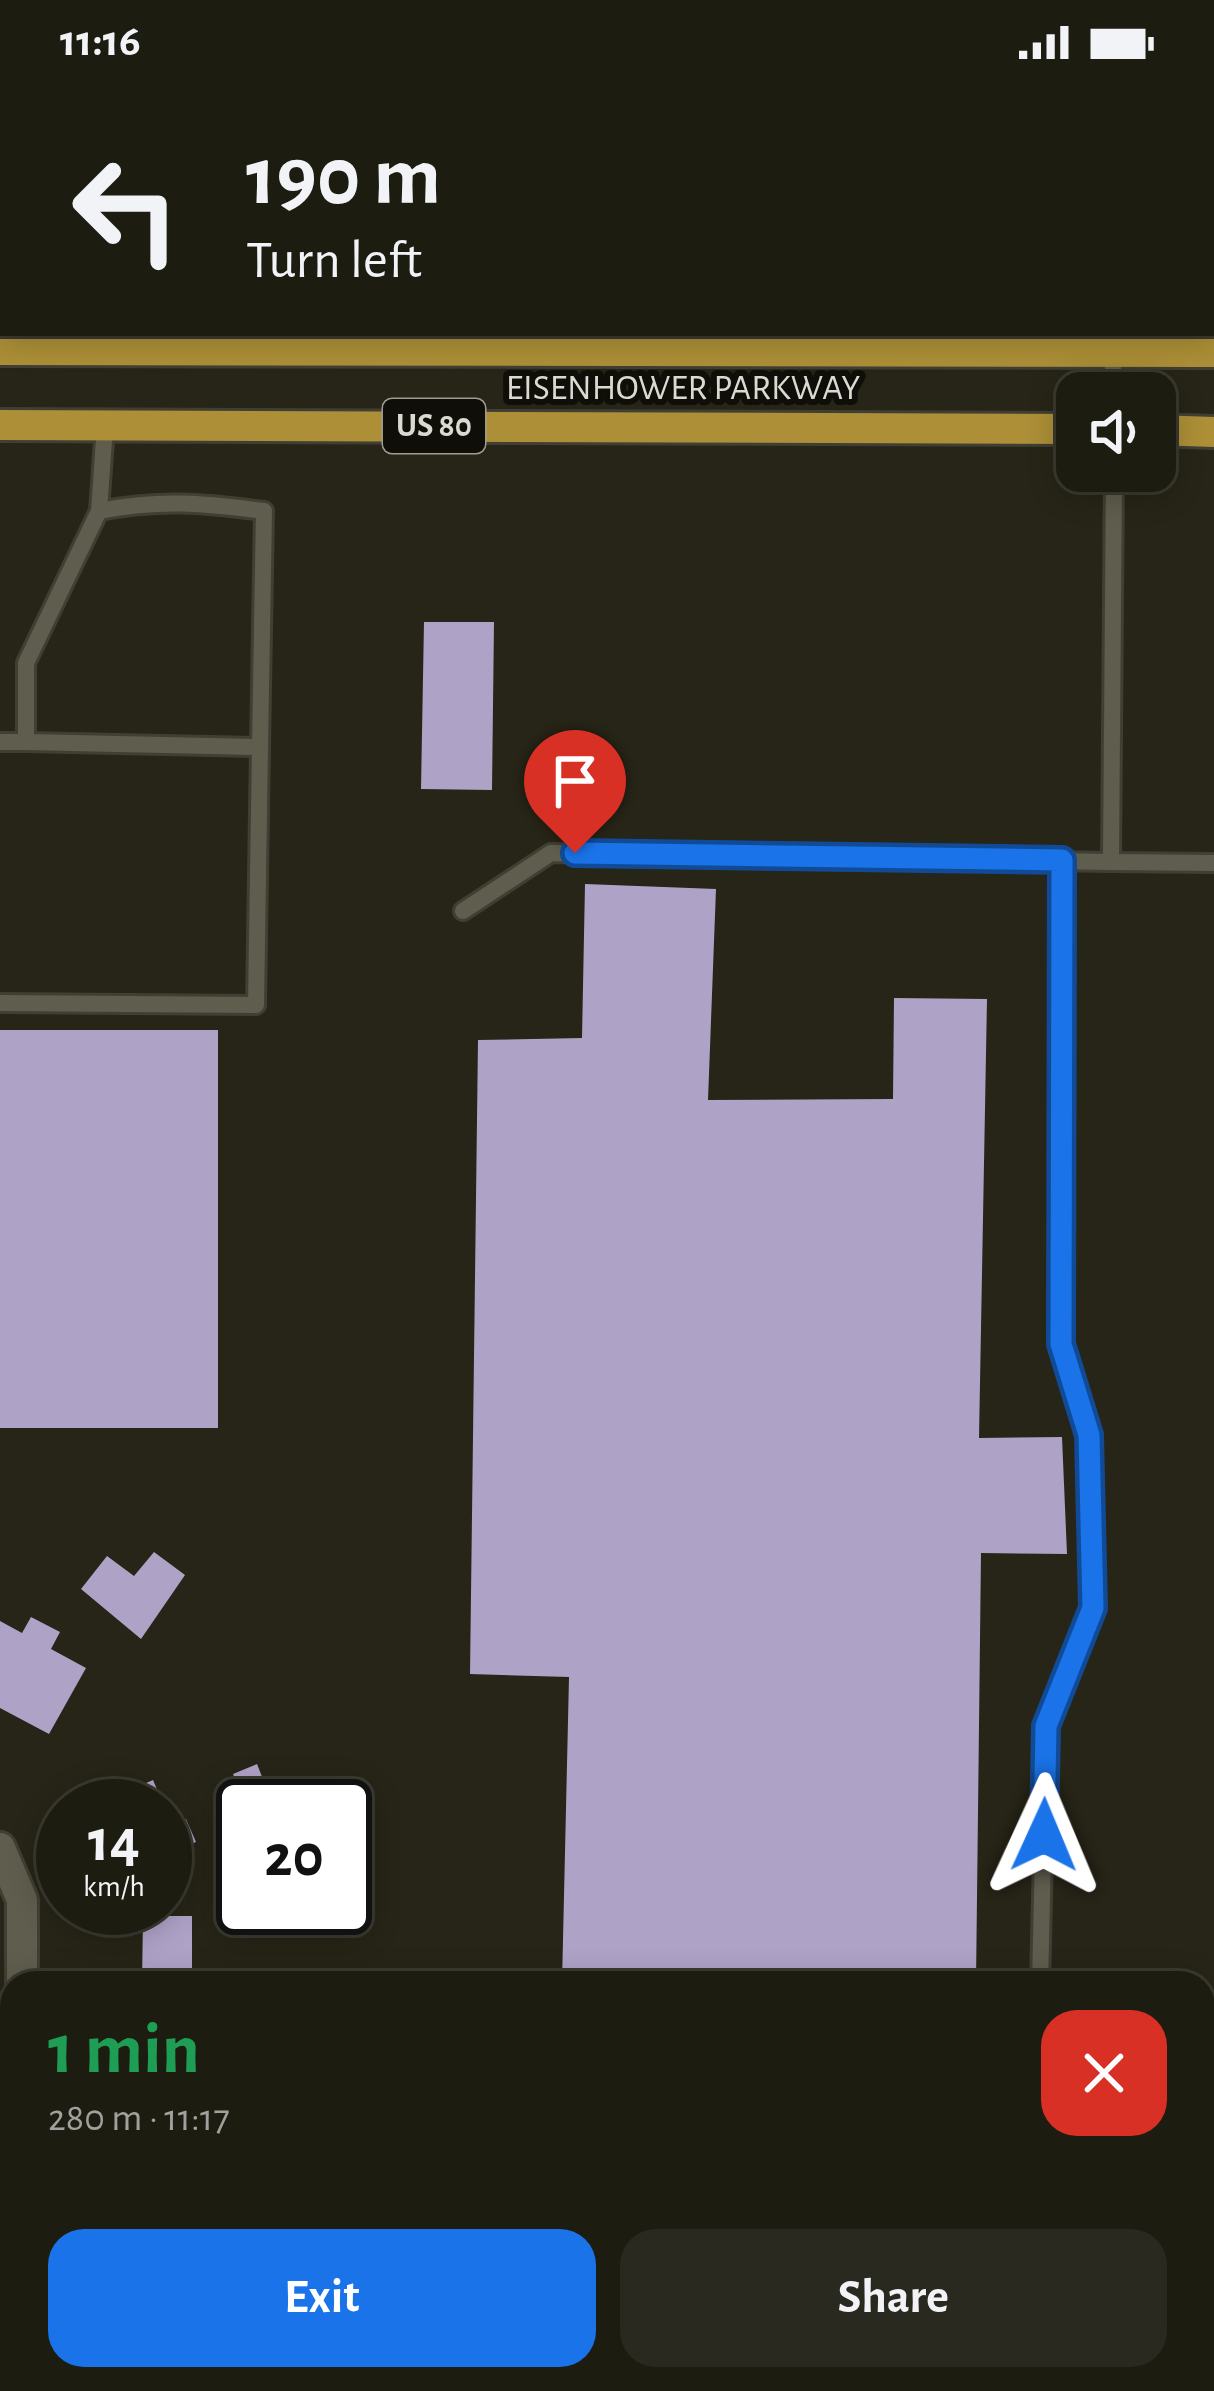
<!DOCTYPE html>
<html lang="en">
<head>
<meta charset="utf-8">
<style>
	body { margin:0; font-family:"Alegreya Sans",sans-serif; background:#2a291f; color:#f1f3f6; height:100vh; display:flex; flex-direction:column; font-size:45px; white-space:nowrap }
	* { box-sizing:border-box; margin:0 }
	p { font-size:39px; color:#a0a19f }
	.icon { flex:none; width:66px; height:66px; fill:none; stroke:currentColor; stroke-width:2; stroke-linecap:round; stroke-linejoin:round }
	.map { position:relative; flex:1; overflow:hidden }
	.panel { position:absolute; left:0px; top:1887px; width:1215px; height:420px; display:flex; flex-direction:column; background:#1d1c11; border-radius:36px 36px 0 0; box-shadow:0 6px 30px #0003,0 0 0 3px #3b3a31 }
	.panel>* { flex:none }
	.top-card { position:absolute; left:0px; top:0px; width:1215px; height:252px; box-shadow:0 6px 30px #0003,0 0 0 3px #3b3a31; background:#1d1c11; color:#f1f3f6; overflow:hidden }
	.controls { position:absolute; left:1056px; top:288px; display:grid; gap:24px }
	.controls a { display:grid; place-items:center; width:120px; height:120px; border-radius:24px; background:#1d1c11; box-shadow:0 6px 30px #0003,0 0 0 3px #3b3a31; font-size:60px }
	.speed { position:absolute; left:36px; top:1695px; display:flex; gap:24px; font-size:60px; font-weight:700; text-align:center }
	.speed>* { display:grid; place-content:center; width:156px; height:156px; border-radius:50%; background:#1d1c11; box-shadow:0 6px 30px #0003,0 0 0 3px #3b3a31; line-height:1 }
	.speed small { font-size:30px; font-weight:400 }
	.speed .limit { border:6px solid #111; border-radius:18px; background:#fff; color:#111 }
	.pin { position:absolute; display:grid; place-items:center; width:102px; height:102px; color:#fff; margin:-123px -51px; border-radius:50% 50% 50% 0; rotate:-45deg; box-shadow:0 0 12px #0007 }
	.pin .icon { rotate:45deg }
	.me { position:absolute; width:132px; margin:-66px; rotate:1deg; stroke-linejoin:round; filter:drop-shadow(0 0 9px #0008) }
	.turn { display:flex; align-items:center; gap:42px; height:252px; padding:0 48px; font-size:54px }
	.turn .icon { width:156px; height:156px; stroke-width:2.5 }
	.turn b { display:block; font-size:84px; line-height:102px }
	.round { display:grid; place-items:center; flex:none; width:126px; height:126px; border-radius:36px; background:#2a291f }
	.head { display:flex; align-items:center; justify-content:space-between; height:204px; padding:0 48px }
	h1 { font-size:72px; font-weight:700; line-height:90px; color:#1e9e55 }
	.button { display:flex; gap:24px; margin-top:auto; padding:24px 48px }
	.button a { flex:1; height:138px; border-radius:36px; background:#1a73e8; color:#fff; font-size:48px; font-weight:700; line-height:138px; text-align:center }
	.button a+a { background:#2a291f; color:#f1f3f6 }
	.status { display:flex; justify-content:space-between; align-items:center; height:84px; padding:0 60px; background:#1d1c11; direction:ltr }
	.status svg { height:33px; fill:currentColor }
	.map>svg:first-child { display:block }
</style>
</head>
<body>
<div class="status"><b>11:16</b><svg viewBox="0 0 49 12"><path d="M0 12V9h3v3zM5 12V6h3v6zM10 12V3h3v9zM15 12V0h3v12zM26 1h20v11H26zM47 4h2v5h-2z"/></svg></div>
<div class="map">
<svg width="1214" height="2307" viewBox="0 0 1214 2307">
	<rect width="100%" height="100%" fill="#272517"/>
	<path fill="#afa2c7" d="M424 538H494L492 706 421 705Z
		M585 800 716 805 708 1016 893 1015 894 914 987 915 979 1354 1062 1353 1067 1470 981 1469 976 1899H562L569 1593 470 1590 478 956 582 954Z
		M0 946H218V1344H0Z
		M154 1468 185 1491 141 1555 81 1505 107 1472 134 1492Z
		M31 1533 60 1548 51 1565 86 1584 49 1650 0 1624V1537L22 1549Z
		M257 1680 268 1708 245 1718 233 1690Z
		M153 1696 164 1722H107L105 1717Z
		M165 1724 172 1741 186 1735 196 1758 165 1771Z
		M143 1832H192V1899H142Z
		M151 2295H199V2307H151Z
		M467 2295H972V2307H467Z"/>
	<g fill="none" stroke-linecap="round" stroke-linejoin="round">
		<defs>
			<path id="service" d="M45 0V3
				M252 0V3
				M388 0V3
				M517 0V3
				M150 3V0
				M672 3V0
				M1125 3V0
				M1212 133H1214
				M1113 249V309
				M0 658H26V579L99 427 105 342
				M26 658 260 663 264 427C203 419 160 415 99 427
				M1111 778 1214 779
				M463 827 551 769 1111 778 1114 387
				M0 919 256 921 260 663
				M1040 1899 1046 1642 1093 1524 1089 1351 1062 1260V776
				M1032 2295V2307"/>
			<path id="minor" d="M0 1764 22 1816V1899
				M20 2307V2295"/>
			<path id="primary" d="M0 266 1214 268
				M0 341 1077 345
				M1155 346 1214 348"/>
		</defs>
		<use href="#service" stroke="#413f34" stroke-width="22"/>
		<use href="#minor" stroke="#413f34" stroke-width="36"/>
		<use href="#primary" stroke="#413f34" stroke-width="36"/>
		<use href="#service" stroke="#5f5d4d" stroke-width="16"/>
		<use href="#minor" stroke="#5f5d4d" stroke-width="30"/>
		<use href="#primary" stroke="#ac8f37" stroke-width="30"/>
	</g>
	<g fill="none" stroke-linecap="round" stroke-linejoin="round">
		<defs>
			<path id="route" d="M575 769 1062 776 1061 1260 1089 1351 1093 1524 1046 1642 1044 1751"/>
		</defs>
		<use href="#route" stroke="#114b97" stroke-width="30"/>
		<use href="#route" stroke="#1a73e8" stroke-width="21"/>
	</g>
	<g text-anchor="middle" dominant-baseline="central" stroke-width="12" stroke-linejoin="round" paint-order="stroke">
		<rect fill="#0f0e08" stroke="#9e9d95" stroke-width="3" x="383" y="315" width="102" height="54" rx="9"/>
		<g font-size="33" font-weight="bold" fill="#dbdad1">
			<text x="434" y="342">US 80</text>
		</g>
		<g font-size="36" fill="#dbdad1" stroke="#0f0e08">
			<text x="683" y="304">EISENHOWER PARKWAY</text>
		</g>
	</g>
</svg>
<div class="controls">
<a><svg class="icon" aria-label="sound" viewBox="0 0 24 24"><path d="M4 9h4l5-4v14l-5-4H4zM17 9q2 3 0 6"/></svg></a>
</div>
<div class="speed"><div>14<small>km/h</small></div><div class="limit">20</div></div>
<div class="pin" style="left:575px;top:769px;background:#d93025"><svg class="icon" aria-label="arrive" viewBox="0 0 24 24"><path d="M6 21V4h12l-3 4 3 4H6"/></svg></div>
<svg class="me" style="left:1044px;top:1751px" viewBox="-20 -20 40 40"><path d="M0-17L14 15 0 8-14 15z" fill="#1a73e8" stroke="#fff" stroke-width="4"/></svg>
<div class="top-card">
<div class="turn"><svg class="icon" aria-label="left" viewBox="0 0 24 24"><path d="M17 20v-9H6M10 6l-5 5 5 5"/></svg><div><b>190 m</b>Turn left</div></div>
</div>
<section class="panel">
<div class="head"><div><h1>1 min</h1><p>280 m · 11:17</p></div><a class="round" style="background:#d93025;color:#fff"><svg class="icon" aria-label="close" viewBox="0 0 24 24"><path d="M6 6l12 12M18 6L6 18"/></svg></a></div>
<div class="button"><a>Exit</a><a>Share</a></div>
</section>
</div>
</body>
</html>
